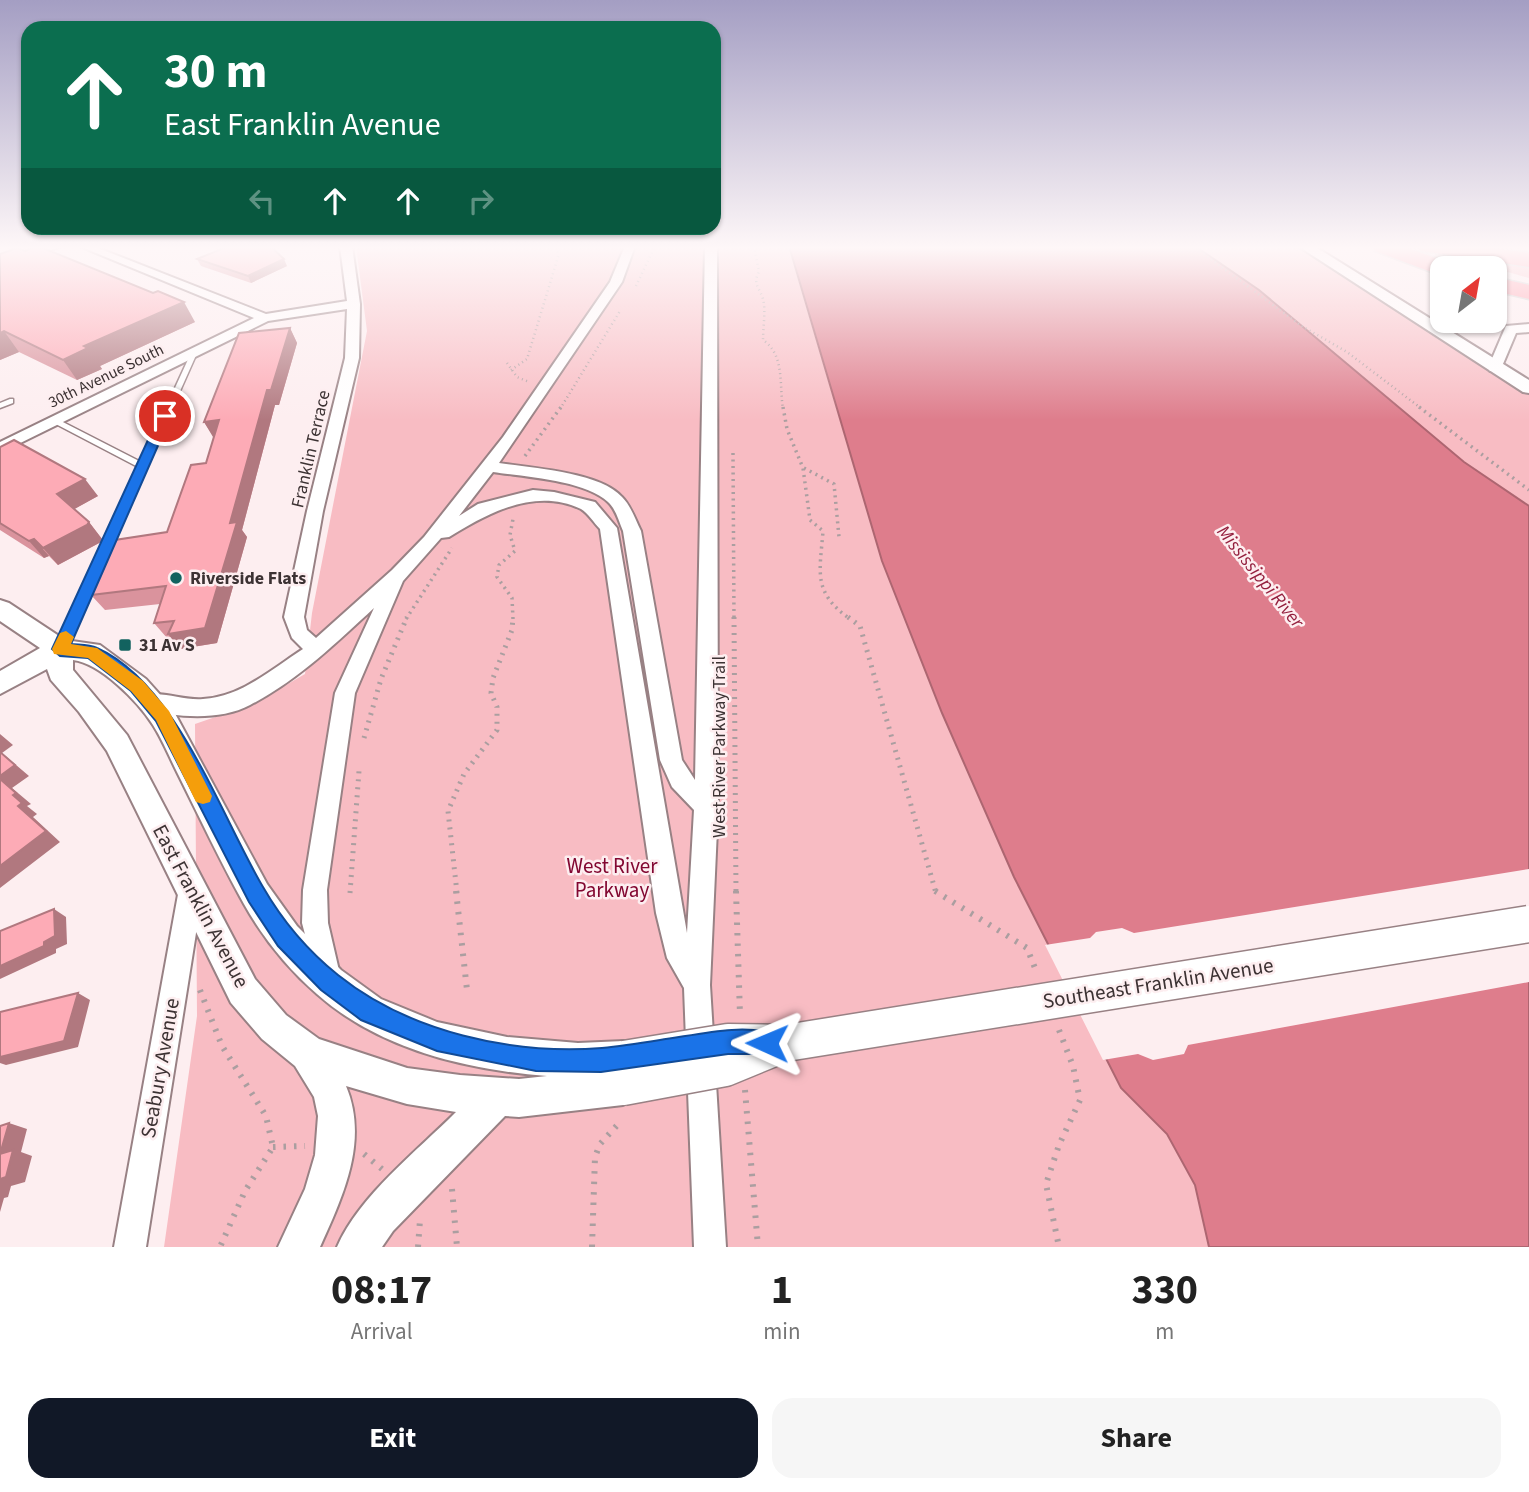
<!DOCTYPE html>
<html lang="en">
<head>
<meta charset="utf-8">
<style>
	body { margin:0; font-family:"Source Sans 3",sans-serif; background:#f6f6f6; color:#222; height:100vh; display:flex; flex-direction:column; font-size:26px; white-space:nowrap }
	* { box-sizing:border-box; margin:0 }
	p { font-size:23px; color:#767676 }
	.icon { flex:none; width:38px; height:38px; fill:none; stroke:currentColor; stroke-width:2; stroke-linecap:round; stroke-linejoin:round }
	.map { position:relative; height:1247px; overflow:hidden }
	.panel { display:flex; flex-direction:column; background:#fff; flex:1 }
	.panel>* { flex:none }
	.guide { position:absolute; left:21px; top:21px; width:700px; height:214px; border-radius:21px; box-shadow:0 2px 5px #0004; background:#0b6e4f; color:#fff; overflow:hidden }
	.needle { width:46px; rotate:31deg }
	.fabs { position:absolute; left:1430px; top:256px; display:grid; gap:14px }
	.fabs a { display:grid; place-items:center; width:77px; height:77px; border-radius:14px; background:#fff; box-shadow:0 2px 5px #0004; font-size:35px }
	.pin { position:absolute; display:grid; place-items:center; width:60px; height:60px; color:#fff; margin:-30px; border:4px solid #fff; border-radius:50%; box-shadow:0 2px 7px #0007 }
	.me { position:absolute; width:77px; margin:-38px; rotate:271deg; stroke-linejoin:round; filter:drop-shadow(0 0 5px #0008) }
	.turn { display:flex; align-items:center; gap:24px; height:147px; padding:0 28px; font-size:32px }
	.turn .icon { width:91px; height:91px; stroke-width:2.5 }
	.turn b { display:block; font-size:49px; line-height:60px }
	.lanes { display:flex; align-items:center; height:66px; padding:0 28px; background:#0003; justify-content:center; gap:35px; direction:ltr }
	.lanes .off { opacity:.35 }
	.eta { display:flex; justify-content:space-evenly; align-items:center; height:119px; text-align:center }
	.eta b { font-size:42px; font-weight:700; line-height:49px }
	.button { display:flex; gap:14px; margin-top:auto; padding:14px 28px }
	.button a { flex:1; height:80px; border-radius:21px; background:#111827; color:#fff; font-size:28px; font-weight:700; line-height:80px; text-align:center }
	.button a+a { background:#f6f6f6; color:#222 }
	.map>svg:first-child { display:block }
</style>
</head>
<body>
<div class="map">
<svg width="1529" height="1247" viewBox="0 0 1529 1247">
	<rect width="100%" height="100%" fill="#fdeef0"/>
	<path fill="#f8bcc3" d="M356 246H788L882 561 942 713 1014 877 1121 1088 1167 1134 1195 1185 1209 1247H164L197 1016 195 724 253 704 305 674 312 613 367 331Z
		M1185 246H1298L1448 344 1529 392V506L1464 462Z
		M1429 249 1529 264V278Z"/>
	<path fill="#de7d8c" stroke="#ad6671" stroke-width="2" d="M789 246H1195L1259 290 1464 462 1529 506V1247H1209L1195 1185 1167 1134 1121 1088 1014 877 942 713 882 561Z"/>
	<path fill="#fdeef0" d="M1529 869V982L1188 1045 1184 1054 1153 1060 1138 1054 1103 1060 1045 945 1090 938 1096 932 1122 928 1134 933Z"/>
	<g fill="none" stroke-linecap="round" stroke-linejoin="round">
		<defs>
			<path id="service" d="M194 351 197 353 65 649 63 652H57L55 649 138 467 50 421 54 419H57L141 462 191 353Z
				M10 399H13V403L0 408V403Z"/>
			<path id="minor" d="M45 246H61L0 270V262Z
				M79 246H93L266 314 347 301 340 246H352L360 304 359 358 323 511 304 617 307 630 316 638 392 570 424 537 503 437 610 282 625 246H635L622 282 499 463C531 468 600 472 622 497 631 506 635 519 641 531L682 760 695 780 705 246H717L718 807 710 985 726 1247H694L684 988 667 958 656 913 600 529C594 523 588 513 581 509 535 487 488 513 449 537L441 538 403 581 355 693 327 890 328 923 340 975 336 984 327 988 318 984 302 923 303 890 335 693 374 608C336 643 297 681 250 705 220 721 175 718 144 708L141 702 144 696C161 690 184 701 203 699 241 697 272 669 303 649L292 638 284 617 307 511 345 358 347 309 268 321 0 453V442L254 318ZM493 472C525 477 584 480 608 502 616 509 619 522 623 531L660 760 672 787 694 810 687 933 617 528 595 502 554 492 533 490 478 504 459 516Z
				M1529 324V332L1516 333 1500 371H1490L1488 368 1506 326Z
				M191 877 200 881 203 889 146 1247H114L179 889 182 881Z"/>
			<path id="tertiary" d="M1298 246H1314L1529 380V393L1523 392Z
				M0 600 9 603 65 640 100 645 146 679 172 708 267 884 297 926 341 970 381 999 437 1022 507 1037 578 1043 624 1041 637 1046 642 1059 634 1073 641 1087 636 1100 623 1105 519 1117 505 1116 393 1231 382 1247H337C359 1196 417 1151 456 1112L407 1104 346 1086C369 1141 343 1196 320 1247H278L305 1189 315 1155 318 1116 314 1097 295 1066 262 1039 231 1003 107 751 79 712 51 680 47 669 0 694V671L40 648 0 621ZM73 660C100 663 138 701 153 725 162 739 169 756 177 772 199 816 220 861 244 904 263 938 288 969 317 994 379 1049 467 1070 547 1076L519 1079 460 1075 407 1068 319 1039 286 1015 255 979 127 735 73 670Z"/>
			<path id="motorway" d="M1372 246H1402L1450 263 1453 268H1442V275L1434 273 1375 251Z
				M1418 246H1474L1529 253V267L1429 252 1421 251Z
				M1494 277 1529 285V299L1494 291Z"/>
		</defs>
		<use href="#service" stroke="#988184" stroke-width="3"/>
		<use href="#minor" stroke="#988184" stroke-width="4"/>
		<use href="#tertiary" stroke="#988184" stroke-width="4"/>
		<use href="#motorway" stroke="#d0cece" stroke-width="3"/>
		<path stroke="#ab9ea0" stroke-width="2.5" stroke-dasharray="1 3.5" stroke-linecap="butt" d="M754 246 759 272C752 284 760 288 763 299 766 310 763 328 763 340 785 355 779 384 783 409
			M1193 246 1300 325 1347 352 1422 409
			M636 286 655 246
			M507 363 517 377 529 382
			M511 370 527 359 558 257 557 246
			M560 409 620 311"/>
		<path stroke="#ab9ea0" stroke-width="3.5" stroke-dasharray="2 4.5" stroke-linecap="butt" d="M783 407 787 429 803 468 810 520 823 531C820 572 812 592 850 619
			M1419 407 1529 490
			M733 453 734 619
			M525 456 561 407
			M804 468 834 484 839 537
			M406 619 452 548
			M513 619 512 598 497 577 499 565 515 551 510 535 513 519"/>
		<path stroke="#ab9ea0" stroke-width="5" stroke-dasharray="2 6" stroke-linecap="butt" d="M734 617 736 893
			M848 617 860 626 936 893
			M364 738 381 679 407 617
			M350 893 359 771
			M457 893 448 811 464 774 497 730V707L491 693 493 678 512 630 513 617"/>
		<path stroke="#ab9ea0" stroke-width="6" stroke-dasharray="2.5 8" stroke-linecap="butt" d="M456 891 467 990
			M736 891 740 1015
			M935 891 1027 948 1037 973
			M200 990 222 1046 266 1116 273 1147 245 1191 220 1247
			M1059 1030 1073 1066 1080 1100 1059 1145 1046 1184 1059 1247
			M745 1090 758 1247
			M273 1147 305 1146
			M364 1154 382 1169
			M452 1189 457 1247
			M418 1247 420 1220
			M592 1247 595 1157 600 1144 621 1121"/>
		<use href="#service" fill="#fff" fill-rule="evenodd"/>
		<use href="#minor" fill="#fff" fill-rule="evenodd"/>
		<use href="#tertiary" fill="#fff" fill-rule="evenodd"/>
		<use href="#motorway" fill="#fe92a2" fill-rule="evenodd"/>
		<defs>
			<path id="tertiary-bridge" d="M624 1059 728 1042 786 1043 1529 924
				M623 1087 725 1068 776 1047"/>
		</defs>
		<use href="#tertiary-bridge" stroke="#988184" stroke-width="39" stroke-linecap="butt"/>
		<use href="#tertiary-bridge" stroke="#fff" stroke-width="36"/>
	</g>
	<path fill="#da939d" d="M0 254 195 322 100 366 102 369 77 380 19 352 0 360Z
		M197 259 287 266 251 283 201 266Z
		M290 328 297 343 279 405H275L242 530 247 537 217 643 180 649 171 637 167 638 154 623 160 604 105 610 91 595 167 532 206 463 214 437 204 422Z
		M0 447 98 496 74 509 89 522 102 539 101 542 58 565 49 556 44 558 0 530Z"/>
	<path fill="#b1787f" d="M284 259 287 266 251 283 248 276Z
		M184 302 195 322 100 366 102 369 77 380 63 360 84 346Z
		M290 328 297 343 279 405H275L242 530 247 537 217 643 180 649 168 634 230 523 267 390Z
		M4 331 19 352 0 360V333Z
		M219 420 227 436 213 437 204 422Z
		M85 479 98 496 71 511 57 494Z
		M89 522 102 539 101 542 58 565 43 548Z
		M34 539 49 556 44 558 29 541Z
		M0 734 13 745 2 753 29 776 12 788 31 804 27 806 37 814 33 817 60 842 0 888V866L18 806 13 795 0 779Z
		M54 909 66 917 67 944 56 949V953L0 979V966L44 942Z
		M78 993 90 1000 78 1047 6 1065 0 1063V1057Z
		M9 1123 27 1129 21 1152 32 1156 25 1182 11 1186 8 1197 4 1198 0 1212V1154Z"/>
	<path fill="#fdabb6" stroke="#b1787f" stroke-width="2" d="M38 246 153 293 158 291 184 302 84 346 88 348 63 360 4 331 0 333V254L17 248 25 251Z
		M229 246H270L284 259 248 276 197 259Z
		M290 328 271 390H267L230 523 237 522 205 628 168 634 174 621 154 623 166 586 91 595 115 540 167 532 191 465 206 463 219 420 204 422 239 333Z
		M14 440 85 479 57 494 89 522 87 525 43 548 34 539 29 541 0 523V447Z
		M0 752 15 765 0 776Z
		M0 779 16 793 13 795 22 803 18 806 46 831 0 866Z
		M54 909 55 936 44 942V946L0 966V931Z
		M78 993 64 1041 0 1057V1012Z
		M9 1123 0 1154 13 1150 6 1177 0 1179V1126Z"/>
	<linearGradient id="sky" x2="0" y2="1"><stop stop-color="#a49ec3"/><stop offset="0.59" stop-color="#fef7f8"/><stop offset="1" stop-color="#fef7f8" stop-opacity="0"/></linearGradient>
	<rect width="1529" height="420" fill="url(#sky)"/>
	<path fill="#1a73e8" stroke="#114b97" stroke-width="2" d="M165 412 171 416 71 644C79 645 89 644 97 648 176 683 220 814 263 887 282 920 308 951 338 975 409 1032 512 1055 602 1048 622 1046 641 1043 660 1040 692 1036 745 1022 775 1035L779 1043 775 1051 767 1054H728L601 1072 536 1071 437 1051 361 1020 321 990 278 946 249 902 156 721 131 691 88 658 60 656 52 649 159 416Z"/>
	<path fill="#f59e0b" d="M66 631 74 637 71 644 97 648 143 681 169 711 212 796 210 802 203 804 196 802 156 720 131 691 88 658 54 654 52 649 60 633Z"/>
	<g fill="#12625f" stroke="#fdeef0" stroke-width="2.5">
		<circle cx="176" cy="578" r="7"/>
		<rect x="118" y="638" width="14" height="14" rx="3.5"/>
	</g>
	<g text-anchor="middle" dominant-baseline="central" stroke-width="5" stroke-linejoin="round" paint-order="stroke">
		<g font-size="16" fill="#3c3233" stroke="#fdeef0">
			<text transform="translate(106 376) rotate(-26)">30th Avenue South</text>
		</g>
		<g font-size="18" fill="#3c3233" stroke="#fdeef0">
			<text transform="translate(311 449) rotate(-77)">Franklin Terrace</text>
			<text transform="translate(719 747) rotate(-90)">West River Parkway Trail</text>
		</g>
		<g font-size="18" font-weight="bold" fill="#3c3233" stroke="#fdeef0" text-anchor="start">
			<text x="190" y="578">Riverside Flats</text>
			<text x="139" y="645">31 Av S</text>
		</g>
		<g font-size="19" font-style="italic" fill="#94203e" stroke="#fdeef0">
			<text transform="translate(1260 577) rotate(51)">Mississippi River</text>
		</g>
		<g font-size="21" fill="#820731" stroke="#fdeef0">
			<text x="612" y="866">West River<tspan x="612" dy="24">Parkway</tspan></text>
		</g>
		<g font-size="21" fill="#3c3233" stroke="#fdeef0">
			<text transform="translate(201 906) rotate(62)">East Franklin Avenue</text>
			<text transform="translate(1158 983) rotate(-9)">Southeast Franklin Avenue</text>
			<text transform="translate(160 1068) rotate(-80)">Seabury Avenue</text>
		</g>
	</g>
</svg>
<div class="fabs">
<a><svg class="needle" viewBox="-14 -14 28 28"><path d="M0-13l5 13h-10z" fill="#e53935"/><path d="M0 13l5-13h-10z" fill="#767676"/></svg></a>
</div>
<div class="pin" style="left:165px;top:416px;background:#d93025"><svg class="icon" aria-label="arrive" viewBox="0 0 24 24"><path d="M6 21V4h12l-3 4 3 4H6"/></svg></div>
<svg class="me" style="left:767px;top:1043px" viewBox="-20 -20 40 40"><path d="M0-17L14 15 0 8-14 15z" fill="#1a73e8" stroke="#fff" stroke-width="4"/></svg>
<div class="guide">
<div class="turn"><svg class="icon" aria-label="ahead" viewBox="0 0 24 24"><path d="M12 20V5M6 11l6-6 6 6"/></svg><div><b>30 m</b>East Franklin Avenue</div></div>
<div class="lanes"><svg class="icon off" aria-label="left" viewBox="0 0 24 24"><path d="M17 20v-9H6M10 6l-5 5 5 5"/></svg><svg class="icon" aria-label="ahead" viewBox="0 0 24 24"><path d="M12 20V5M6 11l6-6 6 6"/></svg><svg class="icon" aria-label="ahead" viewBox="0 0 24 24"><path d="M12 20V5M6 11l6-6 6 6"/></svg><svg class="icon off" aria-label="right" viewBox="0 0 24 24"><path d="M7 20v-9h11M14 6l5 5-5 5"/></svg></div>
</div>
</div>
<section class="panel">
<div class="eta">
<div><b>08:17</b><p>Arrival</p></div>
<div><b>1</b><p>min</p></div>
<div><b>330</b><p>m</p></div>
</div>
<div class="button"><a>Exit</a><a>Share</a></div>
</section>
</body>
</html>
